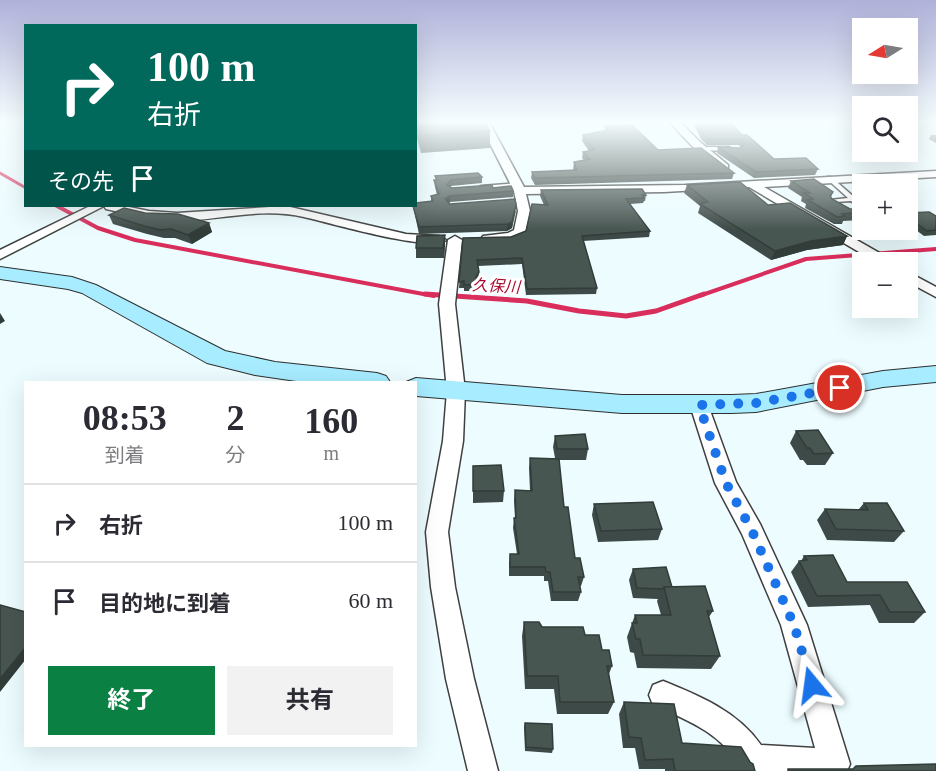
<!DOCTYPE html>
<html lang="ja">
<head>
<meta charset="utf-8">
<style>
	body { margin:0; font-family:"Times New Roman","Noto Sans JP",serif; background:#f2f2f3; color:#2b2b33; height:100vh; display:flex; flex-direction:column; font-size:22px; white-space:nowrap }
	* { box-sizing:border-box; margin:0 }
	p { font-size:20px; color:#7c7c81 }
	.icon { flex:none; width:33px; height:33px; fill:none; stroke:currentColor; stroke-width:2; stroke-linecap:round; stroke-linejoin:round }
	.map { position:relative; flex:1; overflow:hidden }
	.sheet { position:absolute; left:24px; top:381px; width:393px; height:366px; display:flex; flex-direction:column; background:#fff; border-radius:0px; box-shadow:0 6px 24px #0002 }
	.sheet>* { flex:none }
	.banner { position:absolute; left:24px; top:24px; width:393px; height:183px; border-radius:0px; box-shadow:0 6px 24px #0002; background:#00695c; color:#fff; overflow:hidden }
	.needle { width:39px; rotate:259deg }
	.buttons { position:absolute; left:852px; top:18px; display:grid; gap:12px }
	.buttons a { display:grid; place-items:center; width:66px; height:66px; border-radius:0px; background:#fff; box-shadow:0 6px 24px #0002; font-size:30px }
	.pin { position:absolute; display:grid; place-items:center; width:51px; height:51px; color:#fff; margin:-26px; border:3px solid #fff; border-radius:50%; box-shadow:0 2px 6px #0007 }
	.me { position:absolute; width:66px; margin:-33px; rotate:344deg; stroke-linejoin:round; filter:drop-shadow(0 0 4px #0008) }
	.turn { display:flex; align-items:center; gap:21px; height:126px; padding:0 24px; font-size:27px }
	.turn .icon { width:78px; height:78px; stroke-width:2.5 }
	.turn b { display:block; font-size:42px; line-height:51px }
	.then { display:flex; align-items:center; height:57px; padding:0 24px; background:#0003; gap:12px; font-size:22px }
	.eta { display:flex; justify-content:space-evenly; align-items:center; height:102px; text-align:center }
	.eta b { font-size:36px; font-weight:700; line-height:42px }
	.button { display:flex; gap:12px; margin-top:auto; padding:12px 24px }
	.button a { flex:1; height:69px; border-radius:0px; background:#0b8043; color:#fff; font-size:24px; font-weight:700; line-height:69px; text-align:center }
	.button a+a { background:#f2f2f3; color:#2b2b33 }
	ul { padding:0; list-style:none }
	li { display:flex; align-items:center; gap:18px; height:78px; padding:0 24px; border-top:2px solid #e1e1e2 }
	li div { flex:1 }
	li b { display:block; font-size:22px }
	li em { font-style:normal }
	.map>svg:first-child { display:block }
</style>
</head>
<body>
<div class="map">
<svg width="936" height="771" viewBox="0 0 936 771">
	<rect width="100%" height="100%" fill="#ecfcff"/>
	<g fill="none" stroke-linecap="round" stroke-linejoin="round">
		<path stroke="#d92d5b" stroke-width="3" d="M0 173 26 188"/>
		<path stroke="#d92d5b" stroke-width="4" d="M57 206 98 228 135 240 434 296
			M699 296 806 259 936 249"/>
		<path stroke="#d92d5b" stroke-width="5" d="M425 294 527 301 579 311 626 316 656 311 704 294"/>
		<defs>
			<path id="lane" d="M702 147H729L732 149 729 151 700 150V148Z
				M827 177H831L862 204V209L860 208 851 201 836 202 840 207 835 208 829 201 830 200 848 198 827 179Z
				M518 183 521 185 520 186 481 190 478 188 481 186Z"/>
			<path id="street" d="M479 122H489L524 187 685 185 936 171V177L764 187 890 259 892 262H876L749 187 664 192 526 194 530 211 525 235C514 241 491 248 481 239L483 236 508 233 514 230 518 211 514 191Z
				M670 122H680L700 142 728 165V169C714 172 680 134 670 122Z
				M90 206H124L149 211 177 213 286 206 406 234 439 236 446 240C433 253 327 222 304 217 261 207 221 220 177 221 153 221 129 214 106 209L104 206 0 259V250Z
				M455 236 462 240 455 304 465 391 463 441 448 532 455 587 474 679 498 771H468L446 679 431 587 426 532 443 441 447 391 439 304 448 240Z
				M908 272 936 287V297L908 282Z
				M699 398 706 400 708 405 736 482 760 524 807 625 850 764 847 771H741C727 735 685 719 653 705L649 695 653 685 663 681C700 696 737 711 761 745L815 748 781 625 742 534 715 483 690 405 692 400Z"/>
			<path id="secondary" d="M0 267 72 277 96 285 225 351 275 362 377 373 386 376 390 382H303L255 375 207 363 82 293 68 289 0 279Z
				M936 366V382L883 387 756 412 732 413H622L416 396V382H406L416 378 622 395H732L756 394 883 371Z"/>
		</defs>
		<use href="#lane" stroke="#404040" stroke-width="3"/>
		<use href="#street" stroke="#404040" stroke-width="3"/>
		<use href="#secondary" stroke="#2f2f2f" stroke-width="2"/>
		<use href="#lane" fill="#fff" fill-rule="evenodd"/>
		<use href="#street" fill="#fff" fill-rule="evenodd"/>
		<use href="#secondary" fill="#a7ecff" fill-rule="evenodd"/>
	</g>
	<path fill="#3e4a47" d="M416 122 490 131V148L421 153 416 135Z
		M696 122 742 135 774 159 818 169 815 175 754 178 717 153 718 147 740 148 741 147 738 145H707L701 139 695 127Z
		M605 126 658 150 734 173 732 179 535 185 531 178 532 172 573 170 574 162 584 160 582 158 583 152 589 151 582 141 583 135 605 131Z
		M931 135H936V143L929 139Z
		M435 176 482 177V183L451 186 450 187 452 188H493L513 191V197L450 202 449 203 450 204 516 211 512 228 507 231 419 234 413 206 431 202V196L437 195 435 187 434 180H436Z
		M791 181 833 192 831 197 832 199 850 209 862 211V217L861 220 843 221 842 224H834L805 208 806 204 801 201 802 197 788 188Z
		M687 185 768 205 847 236 843 245 807 250 771 260 698 213 700 206 684 193Z
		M541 190 646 195 645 201H644L643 203 630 204 650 231 649 237 583 241 597 288 596 294 526 295 522 264 478 266 479 279 477 282V291H464V288H459L463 238 511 237 526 231 544 205 540 196Z
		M145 213 209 223 212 232 192 244 175 238H164L147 234 113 224 109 215Z
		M908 213 936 216V235L924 236 908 224Z
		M445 245 444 258H416V248Z
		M796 431 833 453 825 465H807L803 460H800L790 443Z
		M555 436 588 449 586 460H559L564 507 575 558 584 577 581 586H580L581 592 578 601H551L548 581H544V576H509V564L510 554H517L513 528 514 518H515L514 500 515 490 530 491 529 468 530 458H555L553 447Z
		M473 466 504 491 503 502 473 503Z
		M864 503 904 531 894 542 827 540 817 520 825 509H859Z
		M594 504 662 529 658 540 598 542 592 515Z
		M804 556 847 582 925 612 914 623H879L870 605 808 607 791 572 799 561H801Z
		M633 569 672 587 713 611 709 617 720 656 711 669 637 668 634 653 630 652 627 637 635 615H661L657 601 658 599 633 598 629 580Z
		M524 622 542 627 585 635 602 650 612 666 609 674 614 702 608 714H557L554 689H525L522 636Z
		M624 702 682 743 755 771H665V769H639L635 748H623L619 714Z
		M525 723 553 749 552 753 525 751 524 727Z"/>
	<path fill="#323c39" d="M450 196V202L445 205V199Z
		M516 205 512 228 507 231 508 224Z
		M209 223 212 232 192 244 188 235Z
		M445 235V245L444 258 443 248Z
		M847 236 843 245 807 250 771 260 775 251 811 241Z
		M0 313 5 321 0 324Z
		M26 647V659L0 692V679Z"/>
	<path fill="#485652" stroke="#323c39" stroke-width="1.5" d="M416 122H485L490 131 420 136Z
		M696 122H730L742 135H747L774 159 806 158 818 169 756 172 718 147 740 148 745 144 744 141 740 139H709L702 133Z
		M632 125 658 150 701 148 734 173 535 178 532 172 577 170 574 162 590 159 583 152 594 150 583 135 608 130 605 126Z
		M478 173 482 177 451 180 447 185 452 188 492 185 493 188 511 186 513 191 450 196 445 199 450 204 515 199 516 205 512 222 508 224 419 227 413 206H416V203L433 201 431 196 439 194 434 180H437L435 176Z
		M814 179 833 192 830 196 832 199 850 209H860L862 211V212L842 214 845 216 837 217 808 200 813 199 804 193H810L791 181Z
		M740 182 768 205 790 203 847 236 811 241 775 251 700 204 708 202 687 185Z
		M642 189 646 195H642L644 198 626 199 650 231 582 236 597 288 527 289 522 258 477 260 479 272 476 277 477 284 464 285V281L459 282 463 238 511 237 526 231 532 204 548 205 541 190Z
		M124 208 145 213 178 214 209 223 188 235 171 229 160 230 144 226 109 215Z
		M929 212 936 216V230L927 231 908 217V213Z
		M445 235 443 248H416L417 236Z
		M818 430 833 453 814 454 810 448H807L796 431Z
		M585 434 588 449H557L555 436Z
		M530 458 559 459 564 507H568L575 558H580L584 577H578L581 592H553L550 572H546L545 567H510V554H519L514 518H516L515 490 532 491Z
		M501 465 504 491H473V466Z
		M653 502 662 529 601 531 594 504Z
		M864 503H887L904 531 836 529 825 509 868 510Z
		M833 555 847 582H907L925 612H890L880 595 817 596 799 561 807 560 804 556Z
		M666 567 672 587H664L663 589 637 588 633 569Z
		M705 586 713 611H707L720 656 643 655 640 639H636L632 623H637L635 615H671L664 587Z
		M0 605 26 612V647L0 679Z
		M524 622H539L542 627H583L585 635H599L602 650H609L612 666H607L614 702H560L558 676H527Z
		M624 702 674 704 682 743 741 747 750 762 753 764 755 771H675L673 759 645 760 641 738 629 737Z
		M525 723 552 724 553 749 526 747Z
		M936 764V771H788V769H853L856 766Z"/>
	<linearGradient id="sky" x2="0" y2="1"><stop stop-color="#afb1d9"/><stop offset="0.53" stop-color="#f6feff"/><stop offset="1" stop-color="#f6feff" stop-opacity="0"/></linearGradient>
	<rect width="936" height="230" fill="url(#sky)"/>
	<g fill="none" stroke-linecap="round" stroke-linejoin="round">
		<path stroke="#1a73e8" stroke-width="10" stroke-dasharray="0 18" d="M812 685 794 625 752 531 726 483 699 405 756 403 840 388"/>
	</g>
	<g text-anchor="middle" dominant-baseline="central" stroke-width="6" stroke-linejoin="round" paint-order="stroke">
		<g font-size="16" font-style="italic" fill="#a90b30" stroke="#fff">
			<text transform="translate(496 286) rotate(3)">久保川</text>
		</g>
	</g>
</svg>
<div class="buttons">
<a><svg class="needle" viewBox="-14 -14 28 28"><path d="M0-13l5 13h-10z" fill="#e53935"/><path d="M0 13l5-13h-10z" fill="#7c7c81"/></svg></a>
<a><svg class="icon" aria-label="search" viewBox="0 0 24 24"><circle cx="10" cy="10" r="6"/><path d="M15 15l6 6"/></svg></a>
<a>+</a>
<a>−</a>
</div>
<div class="pin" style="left:840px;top:388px;background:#d93025"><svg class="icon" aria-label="arrive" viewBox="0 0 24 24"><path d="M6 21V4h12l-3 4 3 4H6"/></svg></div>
<svg class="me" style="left:812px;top:685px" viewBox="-20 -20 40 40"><path d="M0-17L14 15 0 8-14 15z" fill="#1a73e8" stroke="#fff" stroke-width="4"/></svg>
<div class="banner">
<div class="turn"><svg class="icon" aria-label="right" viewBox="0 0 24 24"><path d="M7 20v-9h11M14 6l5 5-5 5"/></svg><div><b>100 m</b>右折</div></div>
<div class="then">その先<svg class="icon" aria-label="arrive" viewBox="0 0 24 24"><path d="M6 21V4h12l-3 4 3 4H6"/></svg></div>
</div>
<section class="sheet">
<div class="eta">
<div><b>08:53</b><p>到着</p></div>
<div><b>2</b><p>分</p></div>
<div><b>160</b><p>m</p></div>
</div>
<ul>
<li><svg class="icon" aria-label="right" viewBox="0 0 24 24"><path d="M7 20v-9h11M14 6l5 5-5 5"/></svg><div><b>右折</b></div><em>100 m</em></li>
<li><svg class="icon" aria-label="arrive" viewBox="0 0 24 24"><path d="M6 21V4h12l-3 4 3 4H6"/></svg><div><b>目的地に到着</b></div><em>60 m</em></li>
</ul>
<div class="button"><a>終了</a><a>共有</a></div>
</section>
</div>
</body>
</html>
